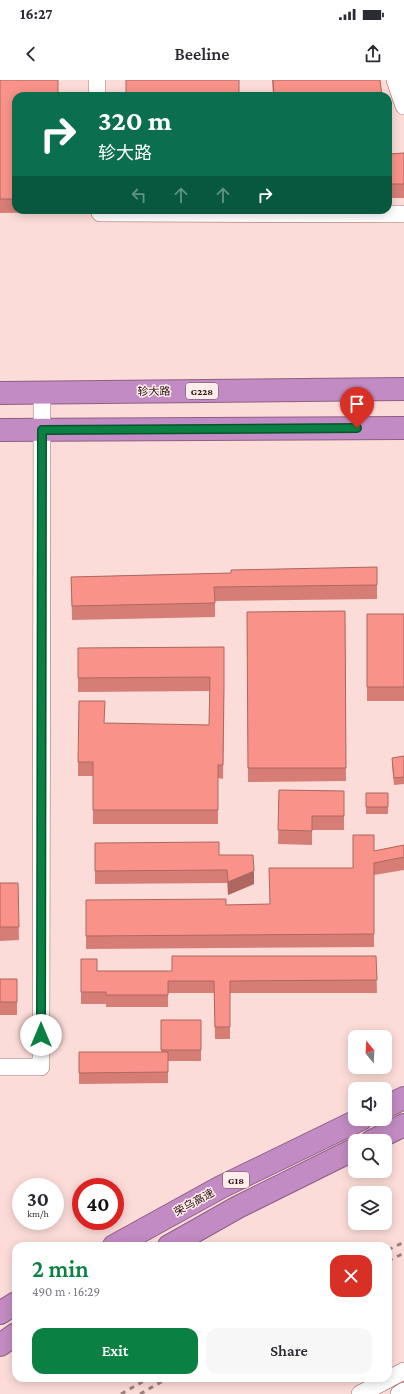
<!DOCTYPE html>
<html lang="en">
<head>
<meta charset="utf-8">
<style>
	body { margin:0; font-family:"Crimson Pro","Noto Sans SC",serif; background:#f7f7f7; color:#2b2b33; height:100vh; display:flex; flex-direction:column; font-size:15px; white-space:nowrap }
	* { box-sizing:border-box; margin:0 }
	p { font-size:13px; color:#7c7c81 }
	.icon { flex:none; width:22px; height:22px; fill:none; stroke:currentColor; stroke-width:2; stroke-linecap:round; stroke-linejoin:round }
	.map { position:relative; flex:1; overflow:hidden }
	.panel { position:absolute; left:12px; top:1162px; width:380px; height:140px; display:flex; flex-direction:column; background:#fff; border-radius:12px; box-shadow:0 2px 10px #0003 }
	.panel>* { flex:none }
	.top-card { position:absolute; left:12px; top:12px; width:380px; height:122px; border-radius:12px; box-shadow:0 2px 10px #0003; background:#0b6e4f; color:#fff; overflow:hidden }
	.needle { width:26px; rotate:342deg }
	.tools { position:absolute; left:348px; top:950px; display:grid; gap:8px }
	.tools a { display:grid; place-items:center; width:44px; height:44px; border-radius:8px; background:#fff; box-shadow:0 2px 10px #0003; font-size:20px }
	.speed { position:absolute; left:12px; top:1098px; display:flex; gap:8px; font-size:20px; font-weight:700; text-align:center }
	.speed>* { display:grid; place-content:center; width:52px; height:52px; border-radius:50%; background:#fff; box-shadow:0 2px 10px #0003; line-height:1 }
	.speed small { font-size:10px; font-weight:400 }
	.speed .limit { border:6px solid #d22; background:#fff; color:#111 }
	.pin { position:absolute; display:grid; place-items:center; width:34px; height:34px; color:#fff; margin:-41px -17px; border-radius:50% 50% 50% 0; rotate:-45deg; box-shadow:0 0 4px #0007 }
	.pin .icon { rotate:45deg }
	.me { position:absolute; width:44px; margin:-22px; rotate:0deg; stroke-linejoin:round; filter:drop-shadow(0 0 3px #0008) }
	.turn { display:flex; align-items:center; gap:14px; height:84px; padding:0 20px; font-size:18px }
	.turn .icon { width:52px; height:52px; stroke-width:2.5 }
	.turn b { display:block; font-size:28px; line-height:34px }
	.lanes { display:flex; align-items:center; height:38px; padding:0 20px; background:#0003; justify-content:center; gap:20px; direction:ltr }
	.lanes .off { opacity:.35 }
	.round { display:grid; place-items:center; flex:none; width:42px; height:42px; border-radius:12px; background:#f7f7f7 }
	.summary { display:flex; align-items:center; justify-content:space-between; height:68px; padding:0 20px }
	h1 { font-size:24px; font-weight:600; line-height:30px; color:#0b8043 }
	.primary-button { display:flex; gap:8px; margin-top:auto; padding:8px 20px }
	.primary-button a { flex:1; height:46px; border-radius:12px; background:#0b8043; color:#fff; font-size:16px; font-weight:600; line-height:46px; text-align:center }
	.primary-button a+a { background:#f7f7f7; color:#2b2b33 }
	.status { display:flex; justify-content:space-between; align-items:center; height:28px; padding:0 20px; background:#fff; direction:ltr }
	.status svg { height:11px; fill:currentColor }
	header { display:flex; justify-content:space-between; align-items:center; height:52px; padding:0 20px; background:#fff; font-size:18px; font-weight:600 }
	.map>svg:first-child { display:block }
</style>
</head>
<body>
<div class="status"><b>16:27</b><svg viewBox="0 0 49 12"><path d="M0 12V9h3v3zM5 12V6h3v6zM10 12V3h3v9zM15 12V0h3v12zM26 1h20v11H26zM47 4h2v5h-2z"/></svg></div>
<header><svg class="icon" aria-label="back" viewBox="0 0 24 24"><path d="M15 5l-7 7 7 7"/></svg>Beeline<svg class="icon" aria-label="share" viewBox="0 0 24 24"><path d="M12 15V3M7 8l5-5 5 5M5 13v7h14v-7"/></svg></header>
<div class="map">
<svg width="404" height="1314" viewBox="0 0 404 1314">
	<rect width="100%" height="100%" fill="#fcdcd8"/>
	<g fill="none" stroke-linecap="round" stroke-linejoin="round">
		<defs>
			<path id="minor" d="M97 0V16
				M395 0 404 26
				M100 130V133L404 134
				M0 987H41L42 312
				M360 1314 404 1291
				M399 1314 404 1311"/>
			<path id="highway" d="M0 313 404 309
				M0 350 404 348
				M385 1027 404 1018
				M372 1061 404 1045
				M114 1166 221 1107 361 1039
				M169 1166 238 1127 355 1069
				M0 1233 16 1223
				M0 1265 16 1254"/>
		</defs>
		<use href="#minor" stroke="#a35f59" stroke-width="18"/>
		<use href="#highway" stroke="#8d6084" stroke-width="24"/>
		<use href="#minor" stroke="#fff" stroke-width="17"/>
		<use href="#highway" stroke="#c28bc3" stroke-width="22"/>
		<path stroke="#9d7f7c" stroke-width="3" stroke-dasharray="5 5" stroke-linecap="butt" d="M388 1170 404 1162
			M388 1181 404 1173
			M121 1314 149 1298
			M140 1314 168 1298"/>
	</g>
	<path fill="#d67e76" d="M0 0 16 16V130H60V132L0 133Z
		M272 0H380L382 16H273Z
		M404 73V118H388V74Z
		M377 487V519L215 521V537L72 540 71 497 231 493Z
		M345 531 346 701 248 702 247 532Z
		M367 534H404V621H367Z
		M224 567V621L223 699 218 698V744H93V696H78V682L104 643 209 645 210 611 78 612V568Z
		M404 676V704L394 705 392 685V678Z
		M279 710 344 711V750H312V765L278 764Z
		M366 713H388V734H366Z
		M95 763 219 775 254 804 228 815 227 803 95 804Z
		M404 765V790L374 795V867L86 869V820L226 825 270 824 353 788 374 771Z
		M0 803H18L19 860 0 861Z
		M376 876 377 913H230V959H215L214 913H168V927H106V924H81V879L97 891H172Z
		M0 899H17V935H0Z
		M161 940H201V981H168V1003L79 1004V972H161Z"/>
	<path fill="#ae6760" d="M254 791V804L228 815V802Z"/>
	<path fill="#f99389" stroke="#ae6760" d="M0 0H58V16H16V119H0Z
		M126 0H239V16H126Z
		M273 0H380L382 16H274Z
		M404 73V104H388V74Z
		M377 487V505L214 507 215 523 72 526 71 497 231 493V490Z
		M345 531 346 688H248L247 532Z
		M367 534H404V607H367Z
		M224 567V607L223 685H218V730H93V682H78L79 621H105L104 643 209 645 210 597 78 598V568Z
		M404 676V697L394 698 392 678Z
		M279 710 344 711V736H312V751L278 750Z
		M366 713H388V727H366Z
		M353 755H374V771L404 765V777L374 783V854L86 856V820L226 819V825L270 824 269 788H353Z
		M219 762V775H253L254 791 228 802 227 790 95 791V763Z
		M0 803H18L19 847H0Z
		M172 876H376L377 900 230 901V947H215L214 901H168V915H106V912H81V879H97V891H172Z
		M0 899H17V922H0Z
		M161 940H201V970H161Z
		M79 972H168V992L79 993Z"/>
	<g fill="none" stroke-linecap="round" stroke-linejoin="round">
		<defs>
			<path id="route" d="M41 955 42 350 357 348"/>
		</defs>
		<use href="#route" stroke="#07532c" stroke-width="10"/>
		<use href="#route" stroke="#0b8043" stroke-width="7"/>
	</g>
	<g text-anchor="middle" dominant-baseline="central" stroke-width="3" stroke-linejoin="round" paint-order="stroke">
		<g fill="#feedeb" stroke="#6a5250" stroke-width="1">
			<rect x="186" y="303" width="32" height="16" rx="3"/>
			<rect x="223" y="1092" width="26" height="16" rx="3"/>
		</g>
		<g font-size="10" font-weight="bold" fill="#2b100e">
			<text x="202" y="311">G228</text>
			<text x="236" y="1100">G18</text>
		</g>
		<g font-size="11" fill="#2b100e" stroke="#feedeb">
			<text transform="translate(154 311) rotate(-1)">轸大路</text>
			<text transform="translate(194 1122) rotate(-29)">荣乌高速</text>
		</g>
	</g>
</svg>
<div class="tools">
<a><svg class="needle" viewBox="-14 -14 28 28"><path d="M0-13l5 13h-10z" fill="#e53935"/><path d="M0 13l5-13h-10z" fill="#7c7c81"/></svg></a>
<a><svg class="icon" aria-label="sound" viewBox="0 0 24 24"><path d="M4 9h4l5-4v14l-5-4H4zM17 9q2 3 0 6"/></svg></a>
<a><svg class="icon" aria-label="search" viewBox="0 0 24 24"><circle cx="10" cy="10" r="6"/><path d="M15 15l6 6"/></svg></a>
<a><svg class="icon" aria-label="layers" viewBox="0 0 24 24"><path d="M12 4l9 5-9 5-9-5zM3 14l9 5 9-5"/></svg></a>
</div>
<div class="speed"><div>30<small>km/h</small></div><div class="limit">40</div></div>
<div class="pin" style="left:357px;top:348px;background:#d93025"><svg class="icon" aria-label="arrive" viewBox="0 0 24 24"><path d="M6 21V4h12l-3 4 3 4H6"/></svg></div>
<svg class="me" style="left:41px;top:955px" viewBox="-20 -20 40 40"><circle r="19" fill="#fff"/><path d="M0-13L10 11 0 6-10 11z" fill="#0b8043"/></svg>
<div class="top-card">
<div class="turn"><svg class="icon" aria-label="right" viewBox="0 0 24 24"><path d="M7 20v-9h11M14 6l5 5-5 5"/></svg><div><b>320 m</b>轸大路</div></div>
<div class="lanes"><svg class="icon off" aria-label="left" viewBox="0 0 24 24"><path d="M17 20v-9H6M10 6l-5 5 5 5"/></svg><svg class="icon off" aria-label="ahead" viewBox="0 0 24 24"><path d="M12 20V5M6 11l6-6 6 6"/></svg><svg class="icon off" aria-label="ahead" viewBox="0 0 24 24"><path d="M12 20V5M6 11l6-6 6 6"/></svg><svg class="icon" aria-label="right" viewBox="0 0 24 24"><path d="M7 20v-9h11M14 6l5 5-5 5"/></svg></div>
</div>
<section class="panel">
<div class="summary"><div><h1>2 min</h1><p>490 m · 16:29</p></div><a class="round" style="background:#d93025;color:#fff"><svg class="icon" aria-label="close" viewBox="0 0 24 24"><path d="M6 6l12 12M18 6L6 18"/></svg></a></div>
<div class="primary-button"><a>Exit</a><a>Share</a></div>
</section>
</div>
</body>
</html>
